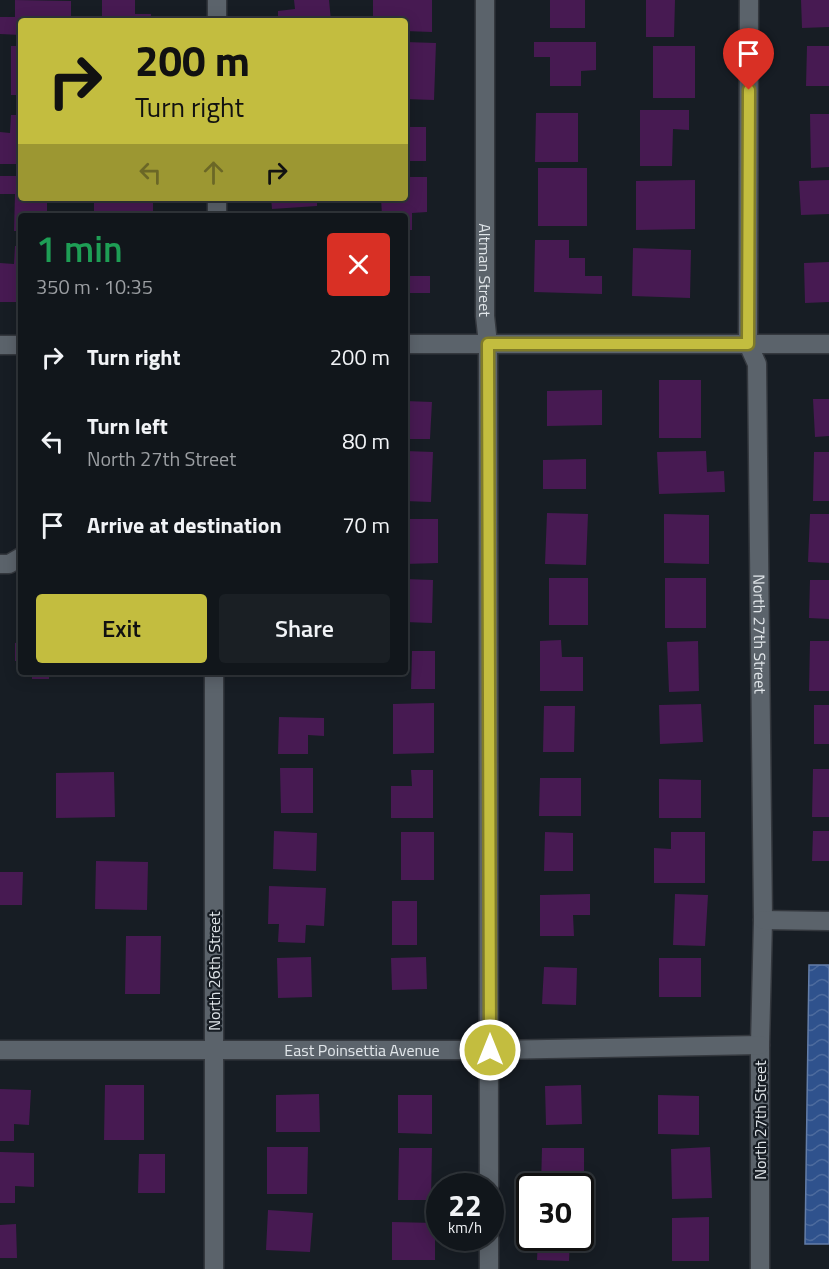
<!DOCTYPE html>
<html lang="en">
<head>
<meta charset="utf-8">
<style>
	body { margin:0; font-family:"Titillium Web",sans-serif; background:#1a1f24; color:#f1f3f6; height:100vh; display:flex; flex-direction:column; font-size:22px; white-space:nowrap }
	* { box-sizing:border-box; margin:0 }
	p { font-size:20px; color:#9c9fa3 }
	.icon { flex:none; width:33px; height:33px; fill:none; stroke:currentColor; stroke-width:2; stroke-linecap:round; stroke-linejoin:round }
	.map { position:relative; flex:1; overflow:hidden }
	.details { position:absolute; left:18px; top:213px; width:390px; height:462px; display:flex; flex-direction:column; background:#11161b; border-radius:6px; box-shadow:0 3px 15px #0003,0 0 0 2px #30353a }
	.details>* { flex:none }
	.banner { position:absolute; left:18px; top:18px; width:390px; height:183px; border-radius:6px; box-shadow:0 3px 15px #0003,0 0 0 2px #30353a; background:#c3bd3f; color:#111; overflow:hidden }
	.speed { position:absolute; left:426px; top:1173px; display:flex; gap:12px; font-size:30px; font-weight:700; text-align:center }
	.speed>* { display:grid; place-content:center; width:78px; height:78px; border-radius:50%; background:#11161b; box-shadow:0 3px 15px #0003,0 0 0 2px #30353a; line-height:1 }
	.speed small { font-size:15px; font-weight:400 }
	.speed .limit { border:3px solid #111; border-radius:9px; background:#fff; color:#111 }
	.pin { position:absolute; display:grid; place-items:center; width:51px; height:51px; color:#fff; margin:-62px -26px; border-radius:50% 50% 50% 0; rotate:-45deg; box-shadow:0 0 6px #0007 }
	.pin .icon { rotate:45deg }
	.me { position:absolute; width:66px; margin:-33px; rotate:0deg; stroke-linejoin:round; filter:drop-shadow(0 0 4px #0008) }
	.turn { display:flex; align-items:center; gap:21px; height:126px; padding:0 18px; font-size:27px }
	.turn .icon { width:78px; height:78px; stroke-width:2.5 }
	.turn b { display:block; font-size:42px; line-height:51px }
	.lanes { display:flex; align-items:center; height:57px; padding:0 18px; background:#0003; justify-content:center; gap:30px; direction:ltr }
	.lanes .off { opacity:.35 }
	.round { display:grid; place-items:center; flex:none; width:63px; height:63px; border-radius:6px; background:#1a1f24 }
	.overview { display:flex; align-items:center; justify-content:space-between; height:102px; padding:0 18px }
	h1 { font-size:36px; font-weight:600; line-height:45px; color:#1e9e55 }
	.action { display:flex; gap:12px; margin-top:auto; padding:12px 18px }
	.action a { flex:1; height:69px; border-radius:6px; background:#c3bd3f; color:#111; font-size:24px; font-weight:600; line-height:69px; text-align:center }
	.action a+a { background:#1a1f24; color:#f1f3f6 }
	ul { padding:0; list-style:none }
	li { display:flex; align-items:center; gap:18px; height:84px; padding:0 18px }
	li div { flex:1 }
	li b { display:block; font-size:22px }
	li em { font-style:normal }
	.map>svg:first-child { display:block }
</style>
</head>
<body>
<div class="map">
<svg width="829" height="1269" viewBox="0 0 829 1269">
	<defs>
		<pattern id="water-waves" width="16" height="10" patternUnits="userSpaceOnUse" patternTransform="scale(1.5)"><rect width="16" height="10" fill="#2f528d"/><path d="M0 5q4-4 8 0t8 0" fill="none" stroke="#4d6b9d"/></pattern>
	</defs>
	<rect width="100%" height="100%" fill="#171d24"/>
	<path fill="url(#water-waves)" stroke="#647ea9" stroke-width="1.5" d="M809 965H829V1244H805Z"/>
	<path fill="#471a52" d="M15 0 71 1V21H21V35L0 34V17H15Z
		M102 0H135V14H151V21H102Z
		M294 0H329L331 21H278V11L295 9Z
		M373 0H432V32L405 31V21H373Z
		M550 0H585V28H550Z
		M646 0H675L674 37H646Z
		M801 0H829V27L802 28Z
		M405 42 436 43 434 100 405 99Z
		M534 42H596V70L581 71V86H550V57H534Z
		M11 46H21V95H11Z
		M653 46H695V98H653Z
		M807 46H829V86H806Z
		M405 110H409V127H426V161H405Z
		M640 110H689V130L673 129 672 166H640Z
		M536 113H578V162H535Z
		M810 114H829V167L811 168Z
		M11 115H21V164H0V132L10 133Z
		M538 168H587V226H538Z
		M0 176H21V198H47V216H21V231H14L15 194H0Z
		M405 177H427V212L412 213V230H405V216H382L381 198H405Z
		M695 180V229L636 230V181Z
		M829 180V214L801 215 799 181Z
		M94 198H153V215L113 216V214H94Z
		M271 198H317V206L272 209Z
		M535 240H569V258H585V276H602V294L534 292Z
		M405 242H408L409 276H430V293H405Z
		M15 246H21V302H0V263L14 264Z
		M633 248 691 250 690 298 632 296Z
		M829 262V302L805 303 804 263Z
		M659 380H701V438H659Z
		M602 390V425L547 426V391Z
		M813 399H829V436L815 437Z
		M405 401 432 402 430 439H405Z
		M405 451 433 452 431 502 405 501Z
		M706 451 707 472 724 471 725 492 659 494 657 452Z
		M814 452H829V501H813Z
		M586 459V489H543V460Z
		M547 513 588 514 586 565 545 564Z
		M664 514 709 515V564L664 563Z
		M810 514H829V563L808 562Z
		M405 519H438V563L405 564Z
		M549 578H588V625H549Z
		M665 578H706V628H665Z
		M405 579 433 580 432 623 405 622Z
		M810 580H829V619L809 618Z
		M561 640 562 657H583V691H540V641Z
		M698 641 699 691 669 692 667 642Z
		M810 641H829V691H809Z
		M21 642V661H15V643Z
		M412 651H435V689H411Z
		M32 672H49V679H32Z
		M274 672H306V676H274Z
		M434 703V753L393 754V704Z
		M701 704 703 742 660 744 659 705Z
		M814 705H829V744H814Z
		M544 706H575L574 752H543Z
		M279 717 324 718V736L308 735V754H278Z
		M280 768H313V813H281Z
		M813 769H829V817H812Z
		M411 770H433V818H391V786H412Z
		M114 772 115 817 56 818V773Z
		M540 778H581V816H539Z
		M659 779 701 780V818H659Z
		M274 831 317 833 316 871 273 869Z
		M813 831H829V861H812Z
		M401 832H434V880H401Z
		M545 832 573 833V871H544Z
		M671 832H705V883H654V848L671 849Z
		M96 861 148 862 147 910 95 909Z
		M0 872H23L22 905H0Z
		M269 886 326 888 324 926 306 925 305 943 278 942 279 924H268Z
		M590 894V915H573L574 936H540V895Z
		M675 894 708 895 705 946 673 945Z
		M392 901H417V945H392Z
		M126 936H161L160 994H125Z
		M311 957 312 997 278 998 277 958Z
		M426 957 427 989 392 990 391 958Z
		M659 958H701V997H659Z
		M544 967 577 968 576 1005 542 1004Z
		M105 1085H144V1140H104Z
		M581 1085 582 1124 546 1125 545 1086Z
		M0 1089 31 1090 29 1125 14 1124V1141H0Z
		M319 1094 320 1132H276V1095Z
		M398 1095H432V1134L398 1133Z
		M658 1095 699 1096V1135L658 1134Z
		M267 1147H308L307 1194H267Z
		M710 1147 712 1198 672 1199 671 1149Z
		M399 1148H432L431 1200H398Z
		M542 1148H584V1189H580V1186H541Z
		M0 1152 34 1153V1187L15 1186V1203H0Z
		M139 1154H165V1193H138Z
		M268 1210 313 1213 310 1252 266 1250Z
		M709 1217V1261H672V1218Z
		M392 1222 435 1223V1260H392Z
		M16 1224 17 1258H0V1225Z
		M538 1238H570L569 1261 537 1260Z"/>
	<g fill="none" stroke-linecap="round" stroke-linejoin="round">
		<defs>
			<g id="minor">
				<path id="s1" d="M485 0V316L488 344 489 1186"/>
				<path id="s2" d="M749 0 748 344 757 364 763 920 760 1045V1269"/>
				<path d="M217 21V0"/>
				<path d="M217 216V198"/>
				<path d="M0 564H9L21 557"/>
				<path d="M763 920 829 921"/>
				<path id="s3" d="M0 1050H490L760 1045"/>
				<path d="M214 1269V672"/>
				<path d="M489 1269V1238"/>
			</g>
			<path id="tertiary" d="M405 344H829
				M0 345H21"/>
		</defs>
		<use href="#minor" stroke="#34383e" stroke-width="21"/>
		<use href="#tertiary" stroke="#34383e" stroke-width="21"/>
		<use href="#minor" stroke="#5b636b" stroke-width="18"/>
		<use href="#tertiary" stroke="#5b636b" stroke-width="18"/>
	</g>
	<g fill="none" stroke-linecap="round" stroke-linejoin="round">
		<defs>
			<path id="route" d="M490 1050 488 344H748L749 90"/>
		</defs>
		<use href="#route" stroke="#7f7b29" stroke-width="15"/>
		<use href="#route" stroke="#c3bd3f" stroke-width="10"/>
	</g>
	<g text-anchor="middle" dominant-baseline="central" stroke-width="4.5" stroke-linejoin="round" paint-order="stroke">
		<g font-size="16" fill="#e1e6ea" stroke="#171d24">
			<text stroke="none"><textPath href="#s1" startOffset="270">Altman Street</textPath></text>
			<text stroke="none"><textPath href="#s2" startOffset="636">North 27th Street</textPath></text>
			<text transform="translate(214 971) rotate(-90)">North 26th Street</text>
			<text stroke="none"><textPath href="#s3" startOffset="362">East Poinsettia Avenue</textPath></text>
			<text transform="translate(760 1120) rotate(-90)">North 27th Street</text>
		</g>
	</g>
</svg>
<div class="speed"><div>22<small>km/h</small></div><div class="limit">30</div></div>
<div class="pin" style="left:749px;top:90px;background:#d93025"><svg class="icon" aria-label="arrive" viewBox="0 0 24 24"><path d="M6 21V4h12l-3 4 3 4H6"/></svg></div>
<svg class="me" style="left:490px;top:1050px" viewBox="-20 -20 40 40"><circle r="17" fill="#c3bd3f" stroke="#fff" stroke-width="3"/><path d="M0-11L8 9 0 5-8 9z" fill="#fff"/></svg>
<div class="banner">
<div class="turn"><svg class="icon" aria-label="right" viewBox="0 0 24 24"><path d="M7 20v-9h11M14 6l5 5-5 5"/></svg><div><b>200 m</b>Turn right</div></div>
<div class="lanes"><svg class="icon off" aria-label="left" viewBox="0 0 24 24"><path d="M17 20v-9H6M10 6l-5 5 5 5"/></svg><svg class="icon off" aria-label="ahead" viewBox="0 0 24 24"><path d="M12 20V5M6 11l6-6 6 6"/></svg><svg class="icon" aria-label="right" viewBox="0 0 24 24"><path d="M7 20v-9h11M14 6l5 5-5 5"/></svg></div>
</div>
<section class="details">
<div class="overview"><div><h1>1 min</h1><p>350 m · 10:35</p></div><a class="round" style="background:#d93025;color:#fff"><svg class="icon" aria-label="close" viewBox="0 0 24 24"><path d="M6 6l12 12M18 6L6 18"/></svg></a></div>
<ul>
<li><svg class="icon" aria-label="right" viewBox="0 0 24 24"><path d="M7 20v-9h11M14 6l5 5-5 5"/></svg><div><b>Turn right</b></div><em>200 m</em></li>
<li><svg class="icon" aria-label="left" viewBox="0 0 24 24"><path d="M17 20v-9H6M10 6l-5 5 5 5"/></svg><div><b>Turn left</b><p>North 27th Street</p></div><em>80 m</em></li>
<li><svg class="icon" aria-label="arrive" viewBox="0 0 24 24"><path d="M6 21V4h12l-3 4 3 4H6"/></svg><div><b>Arrive at destination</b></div><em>70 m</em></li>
</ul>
<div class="action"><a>Exit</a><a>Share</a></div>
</section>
</div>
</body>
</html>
